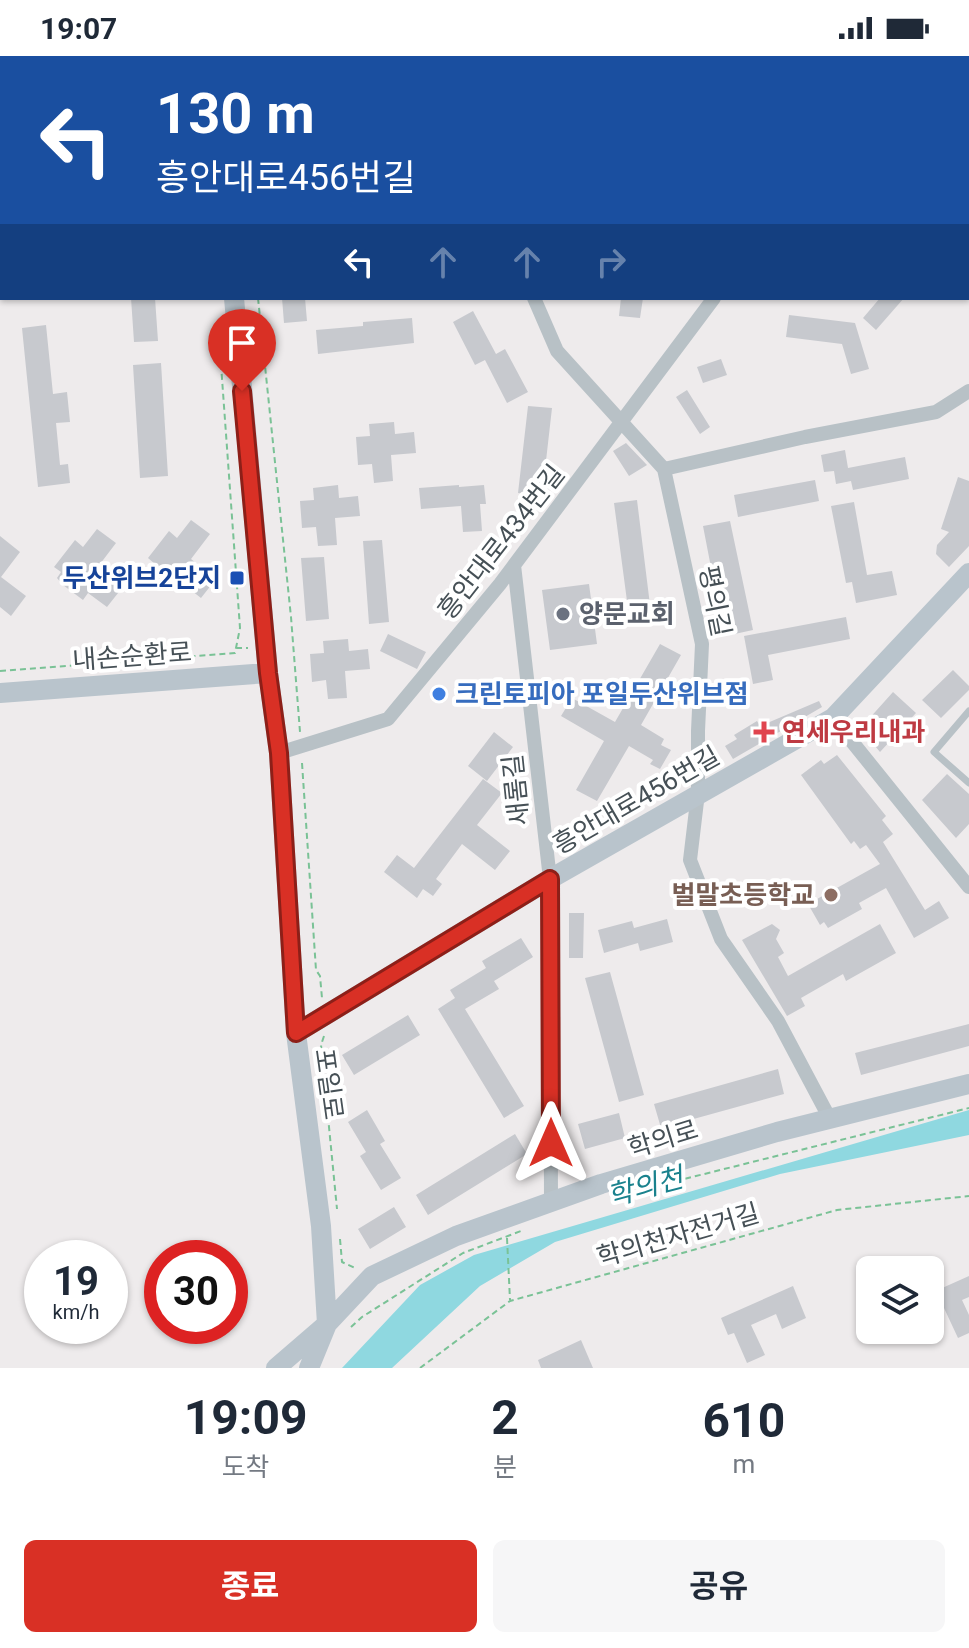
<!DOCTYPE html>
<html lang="ko">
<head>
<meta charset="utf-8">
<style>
	body { margin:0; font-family:Roboto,"Noto Sans KR",sans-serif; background:#f6f6f7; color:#1f2937; height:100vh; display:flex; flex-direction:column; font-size:30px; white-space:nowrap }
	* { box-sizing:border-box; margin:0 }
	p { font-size:26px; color:#747a83 }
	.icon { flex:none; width:44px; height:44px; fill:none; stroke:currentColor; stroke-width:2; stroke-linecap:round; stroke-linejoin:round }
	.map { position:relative; height:1312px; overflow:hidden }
	.drawer { display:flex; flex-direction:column; background:#fff; flex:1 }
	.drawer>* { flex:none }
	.guide { position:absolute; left:0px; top:0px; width:970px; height:244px; box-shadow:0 2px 6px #0004; background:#1a4fa0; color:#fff; overflow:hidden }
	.fabs { position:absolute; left:856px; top:1200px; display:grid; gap:16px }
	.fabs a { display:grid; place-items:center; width:88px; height:88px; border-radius:12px; background:#fff; box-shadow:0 2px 6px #0004; font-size:40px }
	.speed { position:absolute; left:24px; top:1184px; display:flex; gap:16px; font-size:40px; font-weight:700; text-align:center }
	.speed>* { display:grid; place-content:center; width:104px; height:104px; border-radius:50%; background:#fff; box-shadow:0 2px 6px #0004; line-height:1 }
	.speed small { font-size:20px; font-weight:400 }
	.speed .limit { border:12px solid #d22; background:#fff; color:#111 }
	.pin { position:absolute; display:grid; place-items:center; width:68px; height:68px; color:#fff; margin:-82px -34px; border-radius:50% 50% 50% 0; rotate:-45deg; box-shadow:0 0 8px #0007 }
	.pin .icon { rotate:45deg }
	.me { position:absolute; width:88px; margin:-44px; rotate:0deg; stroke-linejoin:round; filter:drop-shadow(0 0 6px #0008) }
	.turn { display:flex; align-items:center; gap:28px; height:168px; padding:0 24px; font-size:36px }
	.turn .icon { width:104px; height:104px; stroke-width:2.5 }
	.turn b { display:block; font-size:56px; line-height:68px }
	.lanes { display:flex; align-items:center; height:76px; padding:0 24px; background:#0003; justify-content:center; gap:40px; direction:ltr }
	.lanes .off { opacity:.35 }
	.eta { display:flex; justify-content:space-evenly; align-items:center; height:136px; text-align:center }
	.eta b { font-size:48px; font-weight:700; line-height:56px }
	.button { display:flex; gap:16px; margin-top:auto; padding:16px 24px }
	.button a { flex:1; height:92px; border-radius:12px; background:#d93025; color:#fff; font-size:32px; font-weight:700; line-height:92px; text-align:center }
	.button a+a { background:#f6f6f7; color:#1f2937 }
	.status { display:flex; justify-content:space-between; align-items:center; height:56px; padding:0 40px; background:#fff; direction:ltr }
	.status svg { height:22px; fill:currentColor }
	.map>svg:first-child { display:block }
</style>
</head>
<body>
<div class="status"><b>19:07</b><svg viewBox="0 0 49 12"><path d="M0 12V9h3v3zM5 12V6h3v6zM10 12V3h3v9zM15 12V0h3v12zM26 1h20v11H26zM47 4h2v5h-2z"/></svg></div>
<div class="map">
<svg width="969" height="1312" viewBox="0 0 969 1312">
	<rect width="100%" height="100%" fill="#eeebec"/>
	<path fill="#8fd8e0" d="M969 1054V1079L780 1118 555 1186 480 1230 392 1312H342L420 1229 474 1199Z"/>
	<path fill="#c7c9ce" d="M131 242H155L158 285 134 286Z
		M282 242H305L307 265 284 267Z
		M621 242H643L640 262 619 260Z
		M880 242H904L876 274 863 262Z
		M473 255 496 298 505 293 528 336 507 347 485 304 475 309 453 266Z
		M789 259 855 267 869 313 851 318 842 288 786 281Z
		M412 262 414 287 318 298 316 274 363 270V266Z
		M46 269 53 338 67 336 70 366 56 367 60 409 68 408 70 427 38 431 22 272Z
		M721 303 727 319 703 327 697 311Z
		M161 307 168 420 140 422 133 309Z
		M687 334 710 371 700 378 676 341Z
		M528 350 552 352 542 440 518 437Z
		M394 366 395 378 414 376 416 397 391 399 393 425 374 427 372 408 358 409 356 381 370 380 369 368Z
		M626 387 647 409 629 420 613 395Z
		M845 394 848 412 905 401 909 423 853 434 851 425 836 428 834 415 824 416 821 399Z
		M958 421 969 425V490L949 511 936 498 937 489 949 476 941 473Z
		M815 424 819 445 738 461 734 439Z
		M338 429 339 442 358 440 360 460 335 462 337 489 318 490 316 471 302 472 300 445 314 444 313 432Z
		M459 429V431L484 429 486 448H480L482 475 463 476 461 450 421 453 419 432Z
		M637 444 651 557 629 560 614 447Z
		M854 446 867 519 892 515 897 539 856 547 852 526 846 527 831 450Z
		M191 464 210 478 191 503 216 523 201 542 183 528 177 535 151 513 155 508 148 502 169 475 177 482Z
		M730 465 753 574 730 579 720 526 714 527 703 470Z
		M97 473 116 487 97 512 122 532 107 551 88 537 83 544 63 529 57 522 61 516 54 511 75 484 83 491Z
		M0 480 20 496 1 521 26 540 11 560 0 551Z
		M382 484 389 566 369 568 363 485Z
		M324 501 329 563 306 565 301 502Z
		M589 528 597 588 550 594 542 534Z
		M846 561 850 583 768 599 773 624 753 628 744 580Z
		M388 578 426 596 417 613 380 595Z
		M348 583 349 595 368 593 370 613 345 615 347 642 328 643 326 624 312 626 310 598 324 597 323 585Z
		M660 588 681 599 641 669 664 683 661 689 671 694 660 713 650 708 653 704 629 690 597 745 576 734 604 685 561 660 572 642 615 666Z
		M953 614 969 630V634L941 662 922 644Z
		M893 636 916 657 880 696 865 678 867 665Z
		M819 645 822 651 733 703 725 690 737 683 734 679 757 665 760 670Z
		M494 676 513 691 487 725 468 710Z
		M837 699 886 760 882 764 893 778 883 786 925 854 939 845 949 862 914 882 886 832 859 847 862 853 828 872 824 866 820 869 808 848 880 808 866 789 860 793 854 785 851 788 801 719 821 704 824 708Z
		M947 718 969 738V768L956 782 922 744Z
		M483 723 502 737 477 769 510 795 495 814 462 788 436 823 442 828 433 840 423 833 417 842 384 816 397 799 414 812Z
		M569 857H584L583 902H569Z
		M667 863 673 886 640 895 638 887 604 897 598 874 632 865 634 872Z
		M772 868 780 874 776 883 784 897 778 901 788 920 880 868 896 897 846 925 843 918 801 942 805 950 787 960 742 884Z
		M521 882 533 901 494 925 499 933 465 953 524 1050 504 1062 438 953 455 942 450 934 486 912 482 905Z
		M610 916 644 1039 619 1046 585 922Z
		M408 959 420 979 354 1019 342 999Z
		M969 968V990L861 1019 855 997Z
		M778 1013 784 1038 661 1072 654 1048Z
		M367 1054 385 1085 380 1088 401 1122 381 1134 360 1100 366 1096 348 1066Z
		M619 1057 625 1082 585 1093 578 1068Z
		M515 1078 527 1098 428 1159 416 1139Z
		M394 1151 406 1171 370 1193 358 1173Z
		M969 1220V1241L962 1244 969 1259V1277L958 1282 944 1252 939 1254 931 1237Z
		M793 1230 806 1262 782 1273 776 1258 751 1269 765 1299 747 1307 734 1277 728 1279 721 1262Z
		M581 1284 593 1312H541L538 1304Z"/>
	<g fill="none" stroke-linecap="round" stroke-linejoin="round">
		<path stroke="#7ac296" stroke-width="2" stroke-dasharray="6 4" stroke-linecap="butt" d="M185 0V2
			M232 0V2
			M258 242 291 561 300 676
			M236 592H248
			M0 615 235 597 240 572 218 267
			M302 707 316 914 320 920 322 942
			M324 980 321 989 337 1153
			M656 1130 969 1052
			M507 1182 510 1244
			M340 1183 342 1206 355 1212
			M351 1271 362 1261 463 1197 521 1175
			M420 1312 510 1245 837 1154 969 1140"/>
		<path stroke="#b8c1c6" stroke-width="7" d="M969 655 934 696 969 727"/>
		<path stroke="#b8c1c6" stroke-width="14" d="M441 0 442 2
			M891 0 893 2
			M968 64 969 65
			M534 242 557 295 664 413 702 588 698 675V737L690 804 721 883 778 965 830 1063
			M664 413 805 381 936 356 969 335
			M514 509 550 823 551 1146
			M833 662 969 831
			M279 697 388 663 500 528 714 242"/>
		<path stroke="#b9c4cc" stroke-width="20" d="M211 0V2
			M234 242 268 617 279 697 296 977 321 1170 327 1268 309 1312
			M0 637 268 617
			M296 977 550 823 833 662 969 517
			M276 1312 327 1268 372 1220 456 1180 601 1128 777 1076 969 1028"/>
	</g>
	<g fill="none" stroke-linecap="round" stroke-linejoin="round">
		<defs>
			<path id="route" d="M242 335 268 617 279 697 296 977 550 823 551 1087"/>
		</defs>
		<use href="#route" stroke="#8d1f18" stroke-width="20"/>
		<use href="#route" stroke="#d93025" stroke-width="14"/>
	</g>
	<rect fill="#1a4fb4" stroke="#fff" stroke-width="3" x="229" y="514" width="16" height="16" rx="4"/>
	<circle fill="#6b7280" stroke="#fff" stroke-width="3" cx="563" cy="558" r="8"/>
	<circle fill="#3f7fe0" stroke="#fff" stroke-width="3" cx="439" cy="638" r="8"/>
	<path fill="#e0444e" stroke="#fff" stroke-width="3" d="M760 664h8v8h8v8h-8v8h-8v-8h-8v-8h8z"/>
	<circle fill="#8d6e63" stroke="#fff" stroke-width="3" cx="831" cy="839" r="8"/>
	<g text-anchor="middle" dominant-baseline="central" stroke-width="8" stroke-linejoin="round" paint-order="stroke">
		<g font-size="26" fill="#465056" stroke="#fff">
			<text transform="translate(501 486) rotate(-52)">흥안대로434번길</text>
			<text transform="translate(715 545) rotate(79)">평의길</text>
			<text transform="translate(132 600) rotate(-4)">내손순환로</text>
			<text transform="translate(516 734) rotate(-96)">새롬길</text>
			<text transform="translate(636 744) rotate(-30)">흥안대로456번길</text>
			<text transform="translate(329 1028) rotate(82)">포일로</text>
			<text transform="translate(663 1083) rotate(-17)">학의로</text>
			<text transform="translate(678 1179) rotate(-16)">학의천자전거길</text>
		</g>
		<g font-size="26" font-weight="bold" fill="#164399" stroke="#fff" text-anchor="end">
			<text x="221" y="522">두산위브2단지</text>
		</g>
		<g font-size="26" font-weight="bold" fill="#5b616d" stroke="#fff" text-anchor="start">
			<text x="579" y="558">양문교회</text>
		</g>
		<g font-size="26" font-weight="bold" fill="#366cbe" stroke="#fff" text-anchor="start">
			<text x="455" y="638">크린토피아 포일두산위브점</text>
		</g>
		<g font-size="26" font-weight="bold" fill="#be3a42" stroke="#fff" text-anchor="start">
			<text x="782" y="676">연세우리내과</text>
		</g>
		<g font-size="26" font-weight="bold" fill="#785e54" stroke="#fff" text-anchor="end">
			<text x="815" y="839">벌말초등학교</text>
		</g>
		<g font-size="28" font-style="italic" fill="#1a828d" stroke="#fff">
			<text transform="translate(645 1131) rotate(-15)">학의천</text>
		</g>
	</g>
</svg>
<div class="fabs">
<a><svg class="icon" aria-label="layers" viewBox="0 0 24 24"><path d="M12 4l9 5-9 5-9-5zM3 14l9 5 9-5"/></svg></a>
</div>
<div class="speed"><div>19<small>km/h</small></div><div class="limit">30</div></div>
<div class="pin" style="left:242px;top:335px;background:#d93025"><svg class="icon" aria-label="arrive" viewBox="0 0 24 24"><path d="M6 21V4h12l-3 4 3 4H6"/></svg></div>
<svg class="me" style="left:551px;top:1087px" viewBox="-20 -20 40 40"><path d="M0-17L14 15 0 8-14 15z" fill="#d93025" stroke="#fff" stroke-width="4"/></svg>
<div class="guide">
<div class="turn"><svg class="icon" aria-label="left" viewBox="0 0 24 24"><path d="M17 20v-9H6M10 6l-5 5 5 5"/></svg><div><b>130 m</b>흥안대로456번길</div></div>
<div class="lanes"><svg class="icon" aria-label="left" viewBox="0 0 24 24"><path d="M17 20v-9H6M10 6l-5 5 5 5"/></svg><svg class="icon off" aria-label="ahead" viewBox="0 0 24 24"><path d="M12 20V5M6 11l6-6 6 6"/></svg><svg class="icon off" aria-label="ahead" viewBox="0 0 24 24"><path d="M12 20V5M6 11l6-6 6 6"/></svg><svg class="icon off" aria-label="right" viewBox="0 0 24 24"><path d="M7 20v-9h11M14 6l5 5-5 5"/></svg></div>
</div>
</div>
<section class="drawer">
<div class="eta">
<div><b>19:09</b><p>도착</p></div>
<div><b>2</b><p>분</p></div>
<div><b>610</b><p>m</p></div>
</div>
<div class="button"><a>종료</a><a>공유</a></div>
</section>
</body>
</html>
